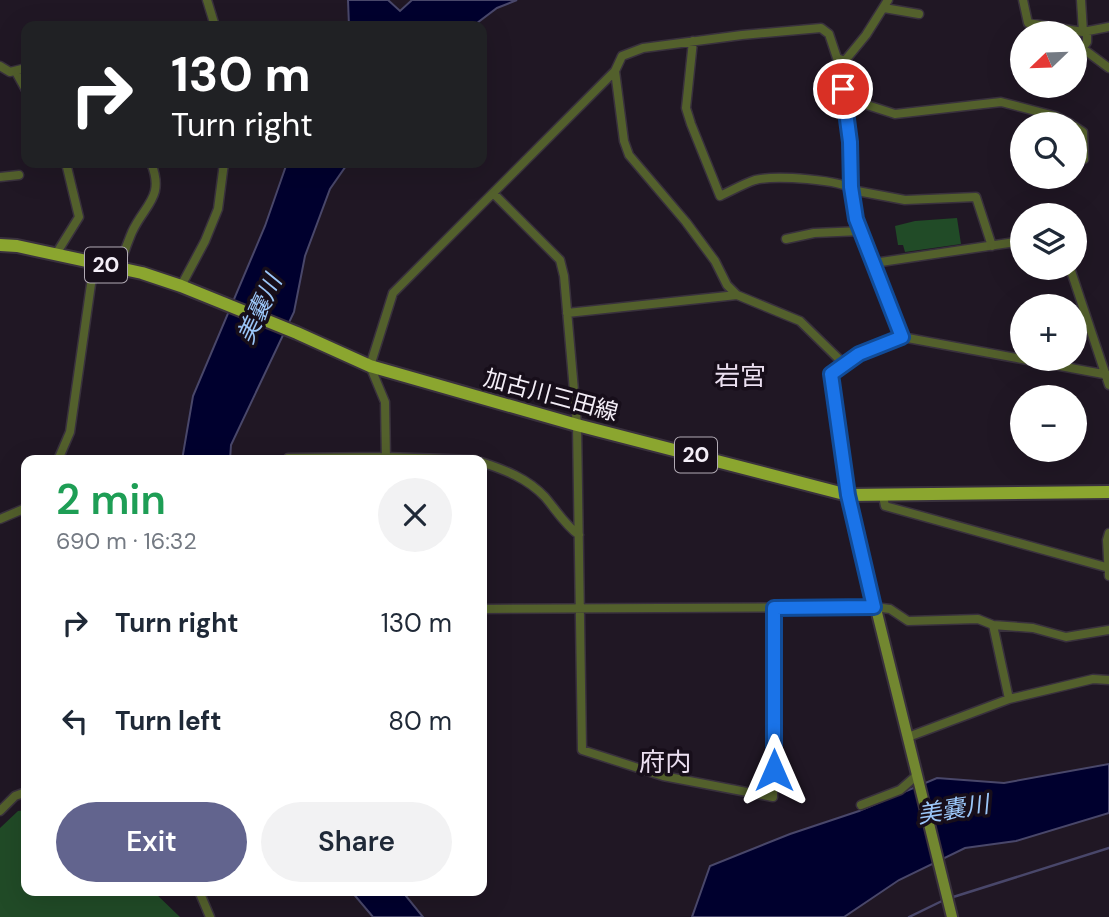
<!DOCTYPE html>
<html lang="en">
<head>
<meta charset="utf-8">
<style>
	body { margin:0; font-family:"DM Sans","Noto Sans JP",sans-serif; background:#f2f2f3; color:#1f2937; height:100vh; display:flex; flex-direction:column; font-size:26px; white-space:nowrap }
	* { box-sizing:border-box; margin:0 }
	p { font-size:23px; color:#747a83 }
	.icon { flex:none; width:38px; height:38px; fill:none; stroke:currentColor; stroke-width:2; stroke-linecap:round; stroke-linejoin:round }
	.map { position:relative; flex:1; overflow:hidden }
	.drawer { position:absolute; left:21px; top:455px; width:466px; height:441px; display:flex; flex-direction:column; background:#fff; border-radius:14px; box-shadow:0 7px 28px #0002 }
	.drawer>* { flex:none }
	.guide { position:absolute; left:21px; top:21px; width:466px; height:147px; border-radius:14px; box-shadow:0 7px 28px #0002; background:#202124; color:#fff; overflow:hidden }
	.needle { width:46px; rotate:247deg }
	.fabs { position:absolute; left:1010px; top:21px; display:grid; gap:14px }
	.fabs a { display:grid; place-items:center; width:77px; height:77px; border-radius:50%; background:#fff; box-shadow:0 7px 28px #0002; font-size:35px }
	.pin { position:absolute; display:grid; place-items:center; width:60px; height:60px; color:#fff; margin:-30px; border:4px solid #fff; border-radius:50%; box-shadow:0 2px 7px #0007 }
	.me { position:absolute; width:77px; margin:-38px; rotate:0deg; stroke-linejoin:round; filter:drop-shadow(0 0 5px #0008) }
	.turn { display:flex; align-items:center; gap:24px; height:147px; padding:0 35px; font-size:32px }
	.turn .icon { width:91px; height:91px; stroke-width:2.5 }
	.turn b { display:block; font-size:49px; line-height:60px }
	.round { display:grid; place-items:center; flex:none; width:74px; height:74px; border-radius:37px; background:#f2f2f3 }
	.head { display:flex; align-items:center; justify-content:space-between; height:119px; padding:0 35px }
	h1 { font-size:42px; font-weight:600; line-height:52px; color:#1e9e55 }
	.action { display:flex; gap:14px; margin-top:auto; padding:14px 35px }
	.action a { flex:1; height:80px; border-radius:42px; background:#62648e; color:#fff; font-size:28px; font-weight:600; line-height:80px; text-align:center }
	.action a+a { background:#f2f2f3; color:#1f2937 }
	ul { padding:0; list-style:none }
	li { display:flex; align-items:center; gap:21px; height:98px; padding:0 35px }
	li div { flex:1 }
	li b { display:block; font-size:26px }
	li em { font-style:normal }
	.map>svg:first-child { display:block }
</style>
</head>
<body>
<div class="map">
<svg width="1109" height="917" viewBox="0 0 1109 917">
	<rect width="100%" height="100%" fill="#201724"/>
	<path fill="#214b27" d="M957 218 961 244 905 252 903 245H898L895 226 915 221Z
		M26 810V891H153L180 917H0V828L18 811Z"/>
	<path fill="#00002e" stroke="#49476a" stroke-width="2" d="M348 0H388L400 11 412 0H517L497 8 473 26H349Z
		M287 163H348L330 189 305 256 294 312 231 445 230 460H182L193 396 265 226Z
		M1109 764V813L1016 841 965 848 899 880 844 917H692L710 866 790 834 859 811 937 778 1004 783Z
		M351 891H402L423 917H373Z"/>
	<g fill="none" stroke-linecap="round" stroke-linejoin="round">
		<path stroke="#49476a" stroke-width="2.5" d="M950 898 1109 848
			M909 917 944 900"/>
		<defs>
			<path id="street" d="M207 0 215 26
				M888 0 866 35 843 63 841 71 850 142 852 196 856 219 902 337
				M1023 0 1028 23 1083 32 1109 27
				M1081 0 1083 32
				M884 8 919 14
				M693 41 686 108 691 124 720 196C731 191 743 184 755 180 775 175 841 179 857 191L905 200 976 197 992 246
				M1082 48 1109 68
				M1074 50 1080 51 1087 42V31
				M0 66 10 72 26 68
				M615 71 624 141 629 155 686 222 715 261 727 285 737 295 800 321 843 363
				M16 72 26 90
				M844 106 864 104 895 114 1001 102 1055 116 1071 124
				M1074 126 1083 132 1084 159
				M0 177 19 175
				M493 193 560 260 564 276 577 425 582 750 663 776 773 797 774 608
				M786 239 814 233 861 231
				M56 254 79 217 66 163
				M874 263 1022 241
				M118 268C123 256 127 244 132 232 145 204 165 197 151 163
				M1070 268 1109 385
				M181 286 205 241 218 209 224 163
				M567 313 737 295
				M288 458 385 457 475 460
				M58 460 70 432 94 263
				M386 460 385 402 370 366 393 293 615 71 622 56 643 48 742 35 821 28 829 34 837 58 844 61
				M481 462C505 470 527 478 545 497 556 510 565 525 579 535
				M848 495 831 374 859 354 902 337 1109 375
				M883 496 885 506 1109 568
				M0 519 26 508
				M1109 533 1107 540 1109 576
				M481 609 874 607 890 609 908 621 978 619 993 625 1033 628 1066 637 1109 630
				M993 625 1009 699
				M908 737 1009 699 1093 679 1109 680
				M861 805 900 790 916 776
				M0 811 15 796 26 792
				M199 891 210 917"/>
			<path id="secondary" d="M848 495 952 917"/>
			<path id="primary" d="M0 245 17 246 142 273 181 286 297 333 370 366 577 425 848 495 1109 492"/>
		</defs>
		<use href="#street" stroke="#39313d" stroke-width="11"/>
		<use href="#secondary" stroke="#39313d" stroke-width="14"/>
		<use href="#primary" stroke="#39313d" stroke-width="16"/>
		<use href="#street" stroke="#53602c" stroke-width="8"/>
		<use href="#secondary" stroke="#728730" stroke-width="10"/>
		<use href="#primary" stroke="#8ba62f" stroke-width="12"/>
	</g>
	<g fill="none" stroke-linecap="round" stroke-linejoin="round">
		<defs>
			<path id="route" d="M774 770V608L874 607 848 495 831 374 859 354 902 337 856 219 851 187 850 142 843 89"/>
		</defs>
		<use href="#route" stroke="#114b97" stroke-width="18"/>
		<use href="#route" stroke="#1a73e8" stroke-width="12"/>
	</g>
	<g text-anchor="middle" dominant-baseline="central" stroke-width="7" stroke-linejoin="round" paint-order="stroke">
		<g fill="#170e1a" stroke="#b2abb5" stroke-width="2">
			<rect x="85" y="247.5" width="42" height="35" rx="5"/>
			<rect x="675" y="437.5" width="42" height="35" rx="5"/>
		</g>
		<g font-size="21" font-weight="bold" fill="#f4eef7">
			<text x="106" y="265">20</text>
			<text x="696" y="455">20</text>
		</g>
		<g font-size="23" fill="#f4eef7" stroke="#170e1a">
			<text transform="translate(551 395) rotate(15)">加古川三田線</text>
		</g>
		<g font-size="24" font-style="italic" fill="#9bc6f8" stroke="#170e1a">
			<text transform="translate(259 309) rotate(-65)">美嚢川</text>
			<text transform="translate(953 809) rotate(-9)">美嚢川</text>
		</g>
		<g font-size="26" fill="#ebdff0" stroke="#170e1a">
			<text x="740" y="376">岩宮</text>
			<text x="665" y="762">府内</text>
		</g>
	</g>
</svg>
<div class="fabs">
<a><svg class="needle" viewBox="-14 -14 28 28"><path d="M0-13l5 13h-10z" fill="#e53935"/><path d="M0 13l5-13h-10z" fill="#747a83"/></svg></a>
<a><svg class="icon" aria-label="search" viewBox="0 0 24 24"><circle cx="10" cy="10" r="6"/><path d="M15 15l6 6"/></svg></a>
<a><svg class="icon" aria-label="layers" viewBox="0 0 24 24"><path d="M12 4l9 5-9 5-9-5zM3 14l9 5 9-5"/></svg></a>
<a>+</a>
<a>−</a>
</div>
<div class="pin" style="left:843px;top:89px;background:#d93025"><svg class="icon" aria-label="arrive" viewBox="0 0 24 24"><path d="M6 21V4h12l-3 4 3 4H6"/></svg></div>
<svg class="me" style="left:774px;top:770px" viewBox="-20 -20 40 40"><path d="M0-17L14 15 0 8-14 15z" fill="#1a73e8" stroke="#fff" stroke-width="4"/></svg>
<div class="guide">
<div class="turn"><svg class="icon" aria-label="right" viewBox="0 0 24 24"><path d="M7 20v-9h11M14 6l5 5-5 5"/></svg><div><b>130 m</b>Turn right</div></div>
</div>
<section class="drawer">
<div class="head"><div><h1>2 min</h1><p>690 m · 16:32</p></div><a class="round"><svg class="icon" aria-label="close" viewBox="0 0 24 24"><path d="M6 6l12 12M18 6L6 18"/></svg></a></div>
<ul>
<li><svg class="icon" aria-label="right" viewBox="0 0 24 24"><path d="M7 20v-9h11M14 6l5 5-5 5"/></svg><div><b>Turn right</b></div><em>130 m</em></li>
<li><svg class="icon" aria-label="left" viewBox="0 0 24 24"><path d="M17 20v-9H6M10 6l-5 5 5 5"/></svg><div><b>Turn left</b></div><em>80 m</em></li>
</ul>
<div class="action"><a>Exit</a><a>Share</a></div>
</section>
</div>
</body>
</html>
